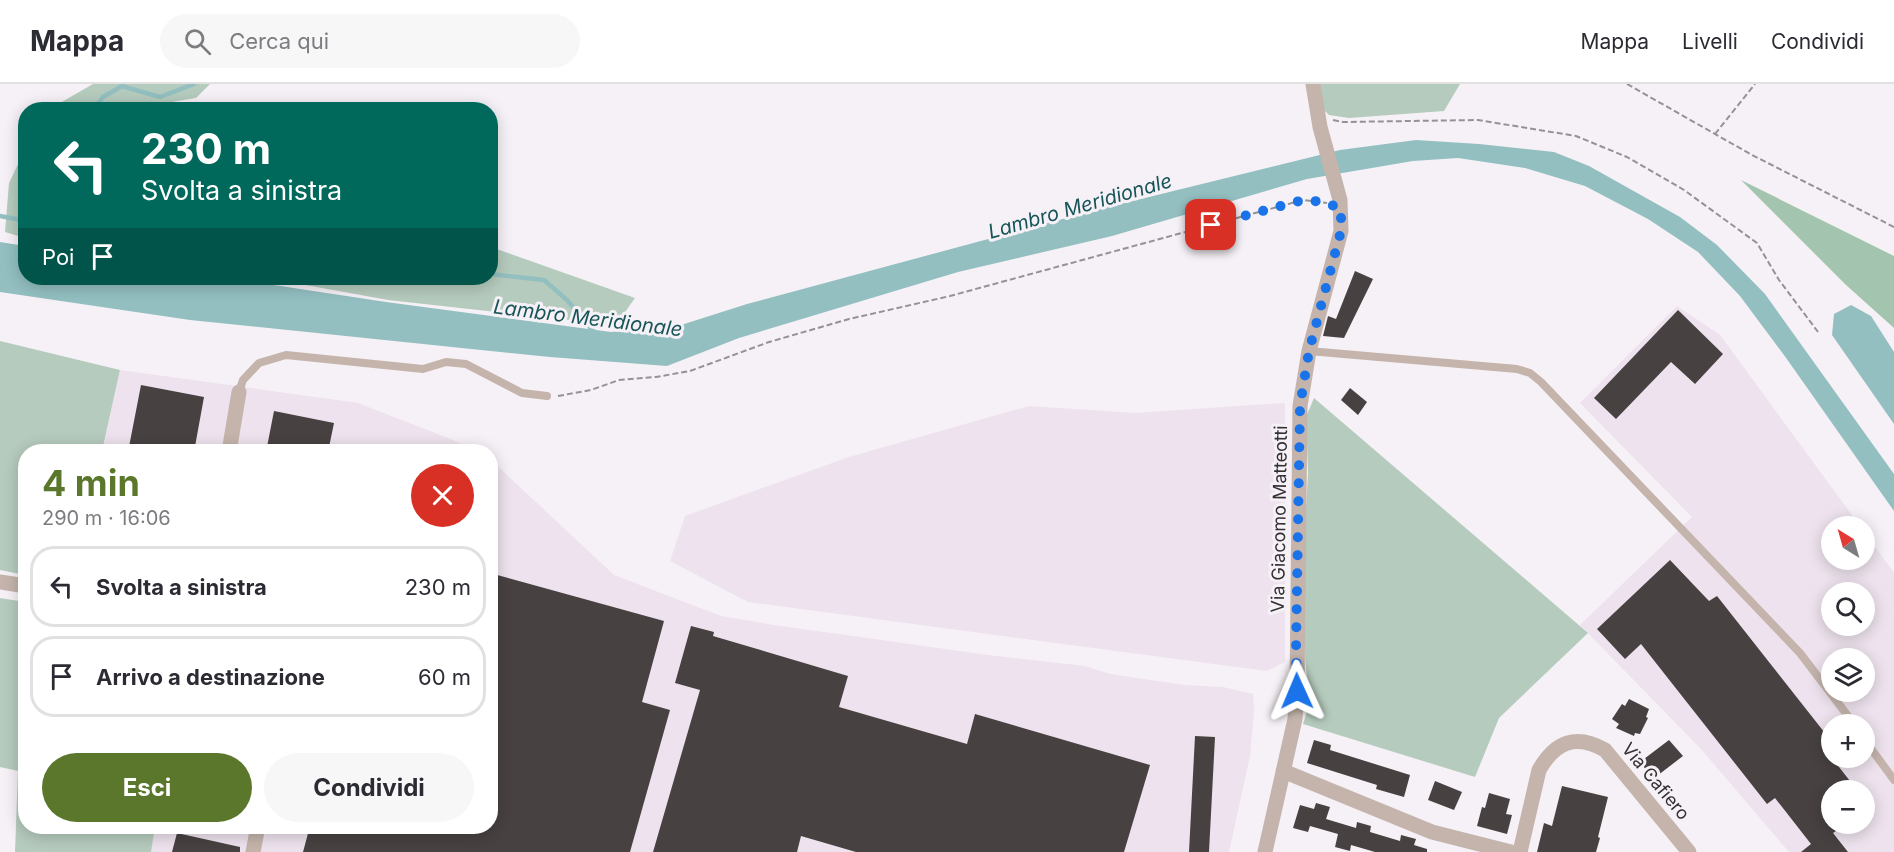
<!DOCTYPE html>
<html lang="it">
<head>
<meta charset="utf-8">
<style>
	body { margin:0; font-family:Inter,sans-serif; background:#f7f7f7; color:#2b2b33; height:100vh; display:flex; flex-direction:column; font-size:22px; white-space:nowrap }
	* { box-sizing:border-box; margin:0 }
	p { font-size:20px; color:#7c7c81 }
	.icon { flex:none; width:33px; height:33px; fill:none; stroke:currentColor; stroke-width:2; stroke-linecap:round; stroke-linejoin:round }
	.map { position:relative; flex:1; overflow:hidden }
	.panel { position:absolute; left:18px; top:360px; width:480px; height:390px; display:flex; flex-direction:column; background:#fff; border-radius:24px; box-shadow:0 3px 15px #0003 }
	.panel>* { flex:none }
	.hud { position:absolute; left:18px; top:18px; width:480px; height:183px; border-radius:24px; box-shadow:0 3px 15px #0003; background:#00695c; color:#fff; overflow:hidden }
	.needle { width:39px; rotate:323deg }
	.buttons { position:absolute; left:1821px; top:432px; display:grid; gap:12px }
	.buttons a { display:grid; place-items:center; width:54px; height:54px; border-radius:50%; background:#fff; box-shadow:0 3px 15px #0003; font-size:30px }
	.pin { position:absolute; display:grid; place-items:center; width:51px; height:51px; color:#fff; margin:-26px; border-radius:12px; box-shadow:0 3px 9px #0006 }
	.me { position:absolute; width:66px; margin:-33px; rotate:359deg; stroke-linejoin:round; filter:drop-shadow(0 0 4px #0008) }
	.turn { display:flex; align-items:center; gap:21px; height:126px; padding:0 24px; font-size:27px }
	.turn .icon { width:78px; height:78px; stroke-width:2.5 }
	.turn b { display:block; font-size:42px; line-height:51px }
	.then { display:flex; align-items:center; height:57px; padding:0 24px; background:#0003; gap:12px; font-size:22px }
	.round { display:grid; place-items:center; flex:none; width:63px; height:63px; border-radius:32px; background:#f7f7f7 }
	.headline { display:flex; align-items:center; justify-content:space-between; height:102px; padding:0 24px }
	h1 { font-size:36px; font-weight:700; line-height:45px; color:#5a772c }
	.primary-button { display:flex; gap:12px; margin-top:auto; padding:12px 24px }
	.primary-button a { flex:1; height:69px; border-radius:36px; background:#5a772c; color:#fff; font-size:24px; font-weight:700; line-height:69px; text-align:center }
	.primary-button a+a { background:#f7f7f7; color:#2b2b33 }
	ul { padding:0; list-style:none }
	li { display:flex; align-items:center; gap:18px; height:81px; margin:0 12px 9px; padding:0 12px; border:3px solid #e1e1e2; border-radius:24px }
	li div { flex:1 }
	li b { display:block; font-size:22px }
	li em { font-style:normal }
	header { display:flex; align-items:center; gap:36px; box-sizing:border-box; height:84px; padding:0 30px; background:#fff; border-bottom:2px solid #e1e1e2 }
	header strong { font-size:28px }
	nav { display:flex; gap:33px; margin-inline-start:auto; font-size:21px }
	.search { width:420px; height:54px; background:#f7f7f7; display:flex; align-items:center; gap:15px; box-sizing:border-box; padding:0 21px; border-radius:33px; color:#7c7c81; font-size:22px }
	.map>svg:first-child { display:block }
</style>
</head>
<body>
<header>
<strong>Mappa</strong>
<div class="search"><svg class="icon" aria-label="search" viewBox="0 0 24 24"><circle cx="10" cy="10" r="6"/><path d="M15 15l6 6"/></svg>Cerca qui</div>
<nav><a>Mappa</a><a>Livelli</a><a>Condividi</a></nav>
</header>
<div class="map">
<svg width="1894" height="768" viewBox="0 0 1894 768">
	<rect width="100%" height="100%" fill="#f6f1f6"/>
	<path fill="#ede2ed" fill-rule="evenodd" d="M1677 222 1720 251 1860 442H1832V476H1864L1865 449 1894 489V768H1789L1701 665 1580 541 1692 433 1580 319ZM1832 508H1864V542H1832ZM1832 574H1864V608H1832ZM1832 640H1864V674H1832ZM1832 706H1864V740H1832Z
		M120 286 358 319 453 356 474 367 102 368Z
		M1285 319V578L1267 587 748 518 670 477 685 432 849 373 1029 322 1135 329Z
		M491 376 614 491 721 532 774 541 988 571 1085 582 1110 590 1185 601 1223 603 1253 610 1254 627 1250 672 1229 768H151L155 743H266L263 760 267 743 490 742Z"/>
	<path fill="#b5cbbd" d="M93 0H210L196 14 141 23 139 25H53V23Z
		M1318 0H1460L1444 27 1349 34 1329 31 1321 23Z
		M20 76H25V154L5 148 9 99Z
		M491 163 635 214 616 241 388 216 267 194H490Z
		M0 257 120 286 102 367 26 368 25 491 0 486Z
		M1314 314 1588 549 1499 634 1475 693 1303 640 1310 617 1305 575 1302 503 1308 389 1306 333Z
		M0 514 25 518 26 742 155 743 151 768H15L18 687 0 683Z"/>
	<path fill="#a3c5b0" d="M1741 96 1894 172V244L1846 201Z"/>
	<path fill="#93bfc1" d="M1416 56 1479 60 1554 68 1589 82 1680 133 1717 161 1765 210 1894 390V427L1784 271 1740 212 1698 168 1648 135 1585 102 1525 84 1458 74 1413 77 1307 95 1112 152 958 188 739 254 667 282 550 273 190 236 0 208V158L25 162 26 194H227L386 218 611 248 678 242 747 220 1092 127 1340 66Z
		M1851 221 1871 232 1894 268V340L1832 251 1834 230Z"/>
	<g fill="none" stroke-linecap="round" stroke-linejoin="round">
		<path stroke="#93bfc1" stroke-width="4.5" d="M93 26 103 13 122 2 160 13 194 0
			M0 132 26 137
			M490 190 544 196 567 216 594 248"/>
	</g>
	<path fill="#474241" d="M1355 187 1373 195 1344 254 1323 252 1328 232 1336 235Z
		M1678 226 1723 270 1695 300 1671 278 1616 335 1594 314Z
		M141 301 204 313 194 368H128Z
		M1350 304 1367 318 1358 331 1341 316Z
		M274 327 334 339 328 368H266Z
		M1670 476 1709 517 1717 512 1832 658V674L1857 706H1832V740H1846L1833 749 1848 768H1801L1811 760 1775 714 1767 720 1641 560 1625 575 1597 545Z
		M490 489 664 537 642 618 670 626 630 768H303L310 742H490Z
		M691 542 714 548 713 552 848 592 839 623 967 660 975 630 1150 681 1124 768H856L801 752 797 768H653L700 606 675 599Z
		M1629 615 1649 625 1646 633 1648 634 1640 650 1635 649 1634 652 1616 644 1619 640 1612 635 1622 620 1625 622Z
		M1195 652 1215 653 1209 768H1189Z
		M1314 656 1331 661 1330 666 1410 691 1404 713 1376 705 1377 701 1307 679Z
		M1669 656 1683 672 1653 695 1640 678Z
		M1435 697 1462 708 1454 726 1428 716Z
		M1562 702 1608 713 1598 753 1600 754 1596 768H1537L1544 739 1552 742Z
		M1489 709 1510 715 1506 730 1512 731 1507 750 1477 742 1482 723 1485 724Z
		M1316 719 1330 723 1326 735 1356 744 1357 738 1371 742 1370 748 1400 757 1401 751 1416 755 1414 761 1427 765V768H1375L1351 761 1350 767 1335 763 1338 750 1310 742 1308 748 1293 744 1300 721 1314 725Z
		M177 749 240 763V768H172Z"/>
	<g fill="none" stroke-linecap="round" stroke-linejoin="round">
		<path stroke="#959195" stroke-width="2" stroke-dasharray="6 3" stroke-linecap="butt" d="M1627 0 1752 71 1894 143
			M1333 36 1343 38 1478 36 1576 52 1627 73 1684 106 1757 159 1779 196 1818 248
			M1715 50 1755 0
			M558 312 591 306 619 296 656 293 690 287 769 258 849 235 950 212 1303 116 1327 119"/>
		<path stroke="#c4b4ac" stroke-width="8" d="M1309 267 1517 285 1530 289 1541 298 1800 569 1854 640
			M239 308 243 296 259 279 286 271 423 285 446 278 466 280 522 309 547 312
			M1864 655 1894 696"/>
		<path stroke="#c4b4ac" stroke-width="15" d="M229 368 239 308
			M0 498 26 502
			M1283 687 1432 748 1511 768
			M253 768 258 742
			M1265 768 1295 635 1297 607 1300 322 1309 267 1341 147 1340 116 1320 43 1313 0
			M1520 768 1539 686C1555 658 1576 649 1605 666L1689 768"/>
	</g>
	<g fill="none" stroke-linecap="round" stroke-linejoin="round">
		<path stroke="#1a73e8" stroke-width="10" stroke-dasharray="0 18" d="M1211 141 1303 116 1325 118 1341 125V147L1309 267 1300 322 1296 566 1297 607"/>
	</g>
	<g text-anchor="middle" dominant-baseline="central" stroke-width="6" stroke-linejoin="round" paint-order="stroke">
		<g font-size="18" fill="#333133" stroke="#f6f1f6">
			<text transform="translate(1279 435) rotate(-89)">Via Giacomo Matteotti</text>
			<text transform="translate(1656 697) rotate(50)">Via Cafiero</text>
		</g>
		<g font-size="20" font-style="italic" fill="#175559" stroke="#f6f1f6">
			<text transform="translate(1080 122) rotate(-16)">Lambro Meridionale</text>
			<text transform="translate(588 234) rotate(7)">Lambro Meridionale</text>
		</g>
	</g>
</svg>
<div class="buttons">
<a><svg class="needle" viewBox="-14 -14 28 28"><path d="M0-13l5 13h-10z" fill="#e53935"/><path d="M0 13l5-13h-10z" fill="#7c7c81"/></svg></a>
<a><svg class="icon" aria-label="search" viewBox="0 0 24 24"><circle cx="10" cy="10" r="6"/><path d="M15 15l6 6"/></svg></a>
<a><svg class="icon" aria-label="layers" viewBox="0 0 24 24"><path d="M12 4l9 5-9 5-9-5zM3 14l9 5 9-5"/></svg></a>
<a>+</a>
<a>−</a>
</div>
<div class="pin" style="left:1211px;top:141px;background:#d93025"><svg class="icon" aria-label="arrive" viewBox="0 0 24 24"><path d="M6 21V4h12l-3 4 3 4H6"/></svg></div>
<svg class="me" style="left:1297px;top:607px" viewBox="-20 -20 40 40"><path d="M0-17L14 15 0 8-14 15z" fill="#1a73e8" stroke="#fff" stroke-width="4"/></svg>
<div class="hud">
<div class="turn"><svg class="icon" aria-label="left" viewBox="0 0 24 24"><path d="M17 20v-9H6M10 6l-5 5 5 5"/></svg><div><b>230 m</b>Svolta a sinistra</div></div>
<div class="then">Poi<svg class="icon" aria-label="arrive" viewBox="0 0 24 24"><path d="M6 21V4h12l-3 4 3 4H6"/></svg></div>
</div>
<section class="panel">
<div class="headline"><div><h1>4 min</h1><p>290 m · 16:06</p></div><a class="round" style="background:#d93025;color:#fff"><svg class="icon" aria-label="close" viewBox="0 0 24 24"><path d="M6 6l12 12M18 6L6 18"/></svg></a></div>
<ul>
<li><svg class="icon" aria-label="left" viewBox="0 0 24 24"><path d="M17 20v-9H6M10 6l-5 5 5 5"/></svg><div><b>Svolta a sinistra</b></div><em>230 m</em></li>
<li><svg class="icon" aria-label="arrive" viewBox="0 0 24 24"><path d="M6 21V4h12l-3 4 3 4H6"/></svg><div><b>Arrivo a destinazione</b></div><em>60 m</em></li>
</ul>
<div class="primary-button"><a>Esci</a><a>Condividi</a></div>
</section>
</div>
</body>
</html>
